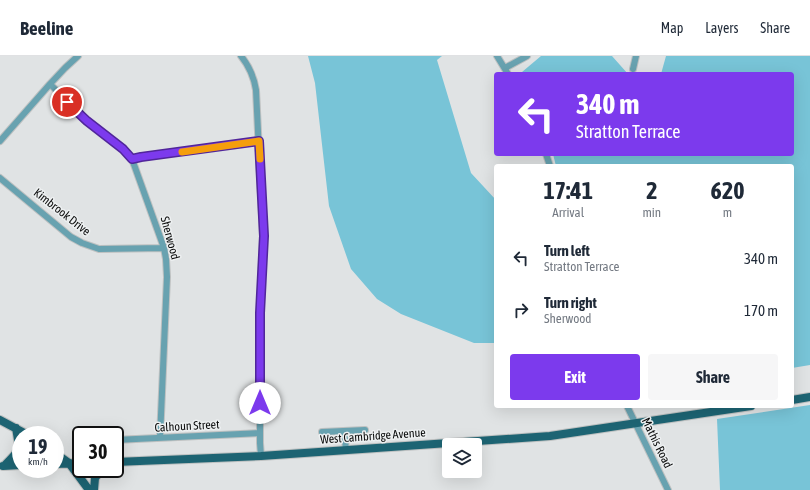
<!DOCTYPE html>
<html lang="en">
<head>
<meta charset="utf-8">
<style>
	body { margin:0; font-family:"Asap Condensed",sans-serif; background:#f6f6f7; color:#1f2937; height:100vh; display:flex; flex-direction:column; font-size:15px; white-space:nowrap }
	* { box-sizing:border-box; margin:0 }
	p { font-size:13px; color:#747a83 }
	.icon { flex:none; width:22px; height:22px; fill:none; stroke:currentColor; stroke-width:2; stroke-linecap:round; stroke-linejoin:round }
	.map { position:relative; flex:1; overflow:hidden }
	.drawer { position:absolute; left:494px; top:108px; width:300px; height:244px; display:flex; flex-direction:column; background:#fff; border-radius:4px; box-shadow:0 4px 16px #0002 }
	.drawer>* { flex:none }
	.top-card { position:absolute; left:494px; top:16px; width:300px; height:84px; border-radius:4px; box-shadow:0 4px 16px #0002; background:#7c3aed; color:#fff; overflow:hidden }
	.tools { position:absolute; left:442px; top:382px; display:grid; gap:8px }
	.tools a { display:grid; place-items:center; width:40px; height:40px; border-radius:4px; background:#fff; box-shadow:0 4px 16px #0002; font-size:20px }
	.speed { position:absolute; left:12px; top:370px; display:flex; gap:8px; font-size:20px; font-weight:700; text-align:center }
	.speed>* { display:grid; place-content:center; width:52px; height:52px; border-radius:50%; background:#fff; box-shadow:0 4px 16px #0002; line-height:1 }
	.speed small { font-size:10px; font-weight:400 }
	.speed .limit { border:2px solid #111; border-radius:6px; background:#fff; color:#111 }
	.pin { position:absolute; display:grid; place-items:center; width:34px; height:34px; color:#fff; margin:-17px; border:2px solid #fff; border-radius:50%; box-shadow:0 1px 4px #0007 }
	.me { position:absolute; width:44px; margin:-22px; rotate:0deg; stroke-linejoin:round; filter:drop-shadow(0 0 3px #0008) }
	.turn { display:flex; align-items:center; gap:14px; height:84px; padding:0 16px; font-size:18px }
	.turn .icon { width:52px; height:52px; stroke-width:2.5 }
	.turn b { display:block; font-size:28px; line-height:34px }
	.eta { display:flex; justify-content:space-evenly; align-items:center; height:68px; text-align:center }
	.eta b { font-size:24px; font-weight:700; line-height:28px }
	.action { display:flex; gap:8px; margin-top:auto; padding:8px 16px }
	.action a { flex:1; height:46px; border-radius:4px; background:#7c3aed; color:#fff; font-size:16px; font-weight:700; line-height:46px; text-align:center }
	.action a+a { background:#f6f6f7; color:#1f2937 }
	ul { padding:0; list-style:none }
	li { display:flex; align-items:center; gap:12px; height:52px; padding:0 16px }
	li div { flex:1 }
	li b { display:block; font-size:15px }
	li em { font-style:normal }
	header { display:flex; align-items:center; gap:24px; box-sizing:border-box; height:56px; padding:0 20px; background:#fff; border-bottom:1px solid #e0e1e3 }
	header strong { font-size:19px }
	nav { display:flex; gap:22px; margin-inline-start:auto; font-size:14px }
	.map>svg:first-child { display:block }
</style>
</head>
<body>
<header>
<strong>Beeline</strong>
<nav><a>Map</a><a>Layers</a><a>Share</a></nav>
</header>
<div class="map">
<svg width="810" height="434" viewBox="0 0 810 434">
	<rect width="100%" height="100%" fill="#e0e3e4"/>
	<path fill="#78c4d7" d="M308 0H442L437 4 471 117 496 144V287H474L401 258 377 243 351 213 329 150 315 27Z
		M541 0H612L628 18H523L522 16Z
		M666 0H810V309L792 312V110H556L553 98H792V18H661Z
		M810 349V434H720L717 363Z"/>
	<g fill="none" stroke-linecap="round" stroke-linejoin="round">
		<defs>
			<path id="minor" d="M241 0C249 10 254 21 256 34L263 180 260 257V387L261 400
				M497 0 508 18
				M505 12 527 0
				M633 13 636 0
				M50 28 87 65 123 93 132 103 164 192 166 203 167 221 160 382
				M0 85 50 28 65 12 78 0
				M546 98 550 110
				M132 103 141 101 259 85
				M0 122 71 181 82 187 99 193 164 192
				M627 350 668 434
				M344 375 346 394
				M322 376 365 374
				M115 384 260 377"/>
			<path id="major" d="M792 344 810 341
				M0 364 28 379
				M55 397 69 407 89 434
				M115 406 261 400 550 380 751 350
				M55 408 81 407
				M5 409C21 393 20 395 16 372
				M3 410 21 409
				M94 434 95 422 102 413"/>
		</defs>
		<use href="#minor" stroke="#bec1c1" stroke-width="8"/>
		<use href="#major" stroke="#bec1c1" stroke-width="10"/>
		<use href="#minor" stroke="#68a2b0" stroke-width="6"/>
		<use href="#major" stroke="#1d6473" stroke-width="8"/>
	</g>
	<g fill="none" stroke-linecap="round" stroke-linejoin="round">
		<defs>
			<path id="route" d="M67 46 87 65 123 93 132 103 141 101 259 85 264 180 260 257V347"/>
		</defs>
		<use href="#route" stroke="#51269a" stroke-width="10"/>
		<use href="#route" stroke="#7c3aed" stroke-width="7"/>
		<path stroke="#f59e0b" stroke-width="7" d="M182 96 259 85 260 103"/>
	</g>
	<g text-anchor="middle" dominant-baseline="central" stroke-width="3" stroke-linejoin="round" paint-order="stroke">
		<g font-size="12" fill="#0b0c0c" stroke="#edf0f1">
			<text transform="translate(62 156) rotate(38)">Kimbrook Drive</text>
			<text transform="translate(170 182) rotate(75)">Sherwood</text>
			<text transform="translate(187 370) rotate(-3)">Calhoun Street</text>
			<text transform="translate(373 380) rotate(-4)">West Cambridge Avenue</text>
			<text transform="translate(657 387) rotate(64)">Mathis Road</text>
		</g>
	</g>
</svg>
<div class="tools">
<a><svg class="icon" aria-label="layers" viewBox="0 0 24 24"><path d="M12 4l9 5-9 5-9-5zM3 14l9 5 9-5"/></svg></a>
</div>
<div class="speed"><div>19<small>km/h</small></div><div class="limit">30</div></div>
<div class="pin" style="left:67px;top:46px;background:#d93025"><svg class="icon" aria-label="arrive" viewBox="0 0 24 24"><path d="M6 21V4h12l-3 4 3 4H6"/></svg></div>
<svg class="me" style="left:260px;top:347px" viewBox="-20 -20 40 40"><circle r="19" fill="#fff"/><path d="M0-13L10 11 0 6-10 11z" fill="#7c3aed"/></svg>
<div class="top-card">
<div class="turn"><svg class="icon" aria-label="left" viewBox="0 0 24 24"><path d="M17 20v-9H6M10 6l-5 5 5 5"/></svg><div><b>340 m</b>Stratton Terrace</div></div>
</div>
<section class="drawer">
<div class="eta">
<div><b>17:41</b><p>Arrival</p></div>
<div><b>2</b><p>min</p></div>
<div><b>620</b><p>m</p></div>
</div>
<ul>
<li><svg class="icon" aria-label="left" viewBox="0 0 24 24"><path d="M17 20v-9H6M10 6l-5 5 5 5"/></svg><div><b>Turn left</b><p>Stratton Terrace</p></div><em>340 m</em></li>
<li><svg class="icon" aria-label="right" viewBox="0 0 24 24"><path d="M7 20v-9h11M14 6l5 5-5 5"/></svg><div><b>Turn right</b><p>Sherwood</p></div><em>170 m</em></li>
</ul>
<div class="action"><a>Exit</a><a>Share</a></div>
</section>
</div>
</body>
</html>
